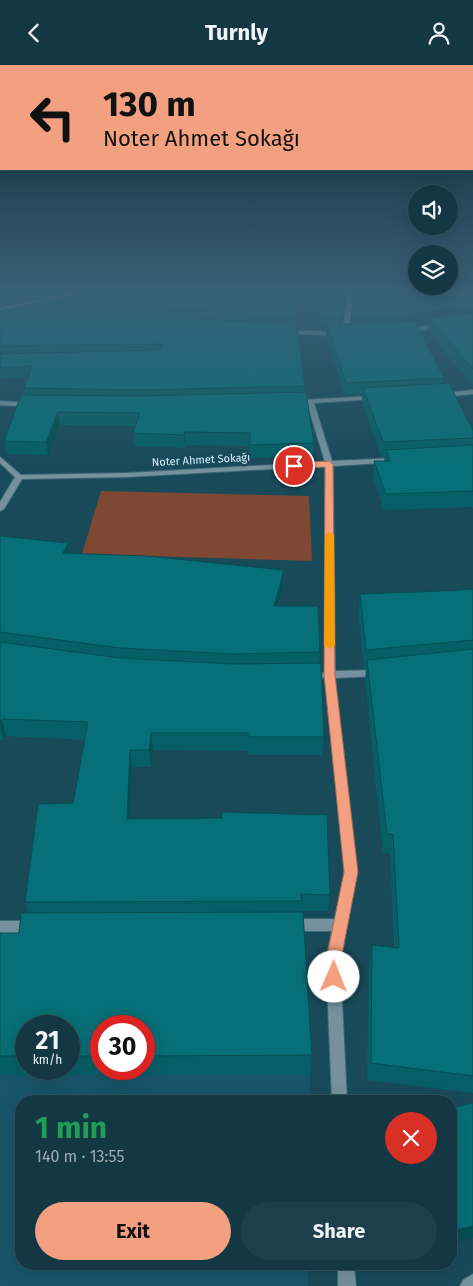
<!DOCTYPE html>
<html lang="en">
<head>
<meta charset="utf-8">
<style>
	body { margin:0; font-family:"Fira Sans",sans-serif; background:#1c3f4b; color:#f1f3f6; height:100vh; display:flex; flex-direction:column; font-size:19px; white-space:nowrap }
	* { box-sizing:border-box; margin:0 }
	p { font-size:16px; color:#9dacb2 }
	.icon { flex:none; width:28px; height:28px; fill:none; stroke:currentColor; stroke-width:2; stroke-linecap:round; stroke-linejoin:round }
	.map { position:relative; flex:1; overflow:hidden }
	.panel { position:absolute; left:15px; top:1030px; width:442px; height:175px; display:flex; flex-direction:column; background:#133844; border-radius:20px; box-shadow:0 5px 20px #0002,0 0 0 1px #32525d }
	.panel>* { flex:none }
	.top-card { position:absolute; left:0px; top:0px; width:474px; height:105px; box-shadow:0 5px 20px #0002,0 0 0 1px #32525d; background:#f2a07f; color:#111; overflow:hidden }
	.buttons { position:absolute; left:408px; top:120px; display:grid; gap:10px }
	.buttons a { display:grid; place-items:center; width:50px; height:50px; border-radius:50%; background:#133844; box-shadow:0 5px 20px #0002,0 0 0 1px #32525d; font-size:25px }
	.speed { position:absolute; left:15px; top:950px; display:flex; gap:10px; font-size:25px; font-weight:700; text-align:center }
	.speed>* { display:grid; place-content:center; width:65px; height:65px; border-radius:50%; background:#133844; box-shadow:0 5px 20px #0002,0 0 0 1px #32525d; line-height:1 }
	.speed small { font-size:12px; font-weight:400 }
	.speed .limit { border:8px solid #d22; background:#fff; color:#111 }
	.pin { position:absolute; display:grid; place-items:center; width:42px; height:42px; color:#fff; margin:-21px; border:2px solid #fff; border-radius:50%; box-shadow:0 1px 5px #0007 }
	.me { position:absolute; width:55px; margin:-28px; rotate:1deg; stroke-linejoin:round; filter:drop-shadow(0 0 4px #0008) }
	.turn { display:flex; align-items:center; gap:18px; height:105px; padding:0 20px; font-size:22px }
	.turn .icon { width:65px; height:65px; stroke-width:2.5 }
	.turn b { display:block; font-size:35px; line-height:42px }
	.round { display:grid; place-items:center; flex:none; width:52px; height:52px; border-radius:26px; background:#1c3f4b }
	.overview { display:flex; align-items:center; justify-content:space-between; height:85px; padding:0 20px }
	h1 { font-size:30px; font-weight:700; line-height:38px; color:#1e9e55 }
	.action { display:flex; gap:10px; margin-top:auto; padding:10px 20px }
	.action a { flex:1; height:58px; border-radius:30px; background:#f2a07f; color:#111; font-size:20px; font-weight:700; line-height:58px; text-align:center }
	.action a+a { background:#1c3f4b; color:#f1f3f6 }
	header { display:flex; justify-content:space-between; align-items:center; height:65px; padding:0 20px; background:#133844; font-size:22px; font-weight:700 }
	.map>svg:first-child { display:block }
</style>
</head>
<body>
<header><svg class="icon" aria-label="back" viewBox="0 0 24 24"><path d="M15 5l-7 7 7 7"/></svg>Turnly<svg class="icon" aria-label="person" viewBox="0 0 24 24"><circle cx="12" cy="8" r="4"/><path d="M4 21q1-7 8-7t8 7"/></svg></header>
<div class="map">
<svg width="473" height="1221" viewBox="0 0 473 1221">
	<rect width="100%" height="100%" fill="#194a5a"/>
	<path fill="#185569" fill-rule="evenodd" d="M0 890 310 1010V1036H21V1199H308V1221H0ZM26 961H69V1004H26ZM101 961H144V1004H101Z"/>
	<path fill="#7e4832" d="M101 426 309 431 312 496 82 489Z"/>
	<g fill="none" stroke-linecap="round" stroke-linejoin="round">
		<defs>
			<path id="minor" d="M79 227H91L0 247V243Z
				M348 227H354L348 269 345 271 342 269Z
				M440 260 443 262 442 263 405 267 402 265 405 263Z
				M285 265 338 267 341 269 338 271 283 268 282 267Z
				M473 325V329L441 332 438 330 441 328Z
				M374 331 377 333 376 334 314 338 332 396 397 393 401 395 397 397 333 401 335 606 378 605 383 608 378 611 335 613 357 807 340 895 347 1036H332L326 895 332 866H291L286 864 285 860 286 856 291 854H335L345 807 325 613 321 612 320 610 325 607V401L127 412 22 414 4 444 0 446V437L15 412 0 398V392L21 410 127 408 325 397 307 338 301 337V335Z
				M0 336 31 338 34 340 31 342 0 340Z
				M0 856H31L36 858 37 862 36 866 31 868H0Z
				M338 1199H354L356 1221H338Z"/>
			<path id="tertiary" d="M473 1209V1221H460L463 1215Z"/>
		</defs>
		<use href="#minor" stroke="#3b6877" stroke-width="2"/>
		<use href="#tertiary" stroke="#3b6877" stroke-width="2"/>
		<use href="#minor" fill="#74919d" fill-rule="evenodd"/>
		<use href="#tertiary" fill="#74919d" fill-rule="evenodd"/>
	</g>
	<path fill="#065f66" fill-rule="evenodd" d="M81 227 125 241 112 231 111 227H292L296 252 295 260 305 321V327L314 378 313 391 250 393 249 381 185 380V383L134 381 133 368 136 361 60 360 48 390 7 389 4 376 25 330 24 323 28 312 0 314V246L81 229Z
		M311 227H346L341 260 351 259V252L473 227V320L427 266 429 259 417 261 444 313 443 318 473 365V443L472 442 384 445 373 412 374 396H384L385 392H381L362 337V329L345 330 326 271V265H324Z
		M0 471 68 478 70 488 284 505 283 522 278 541 320 587 319 598 324 672 322 690H248V686L153 685 151 702H132L130 754 330 830 328 846H301L312 990 310 1010H0V868H19L28 848 25 837 73 738 84 675 6 671 4 675H0ZM26 961H69V1004H26ZM101 961H144V1004H101Z
		M473 524V1028L367 1015 369 898 372 880 394 882 390 788H383L365 614 366 604H364L358 548 360 529 444 526Z"/>
	<path fill="#054e53" d="M345 227H346L340 265 341 252Z
		M473 241V253H429V259L406 262 407 250Z
		M58 347 60 360 48 390 46 377Z
		M185 367V383L184 370Z
		M68 478 71 494 63 488Z
		M284 505 283 522 273 558 274 541Z
		M2 654 6 671 4 675 0 660V657Z
		M151 668 153 685 151 702 149 685Z
		M130 685 132 702 129 771 127 754Z
		M473 1161V1173L451 1178V1166Z"/>
	<path fill="#076f77" stroke="#054e53" d="M81 227H106L122 240 155 251 297 260 305 321 140 325 24 323 32 301 0 303V289L158 285 162 282V279L0 281V246L83 229Z
		M121 227H292L296 252H270L159 242 132 235Z
		M316 227H345L341 252H324Z
		M355 227H473V241L407 250 351 252Z
		M473 248V304L429 253Z
		M415 256 444 313 346 318 327 260Z
		M449 318 473 365V373L383 377 363 323Z
		M306 327 314 378 250 380V368L185 367 184 370 133 368 140 348 58 347 46 377 4 376 21 330 140 331Z
		M473 380V426L386 429 374 396H390L386 385Z
		M0 471 68 478 63 488 147 491 284 505 274 541H318L320 587 233 589 120 583 0 567Z
		M473 524V575L366 585 360 529 444 526Z
		M0 577 120 593 233 599 321 598 324 672H248V668H151L149 685H130L127 754 222 753V747L327 750 330 830 301 829 302 836 25 837 38 739 73 738 88 657 2 654 0 657Z
		M473 584V1011L371 998 372 880 399 883 393 769H387L367 595Z
		M303 847 312 990 144 991V961H101V991H69V961H26V991H0V868H19L21 848Z
		M473 1038V1161L451 1166V1043Z"/>
	<linearGradient id="sky" x2="0" y2="1"><stop stop-color="#0e2932"/><stop offset="0.57" stop-color="#386076"/><stop offset="1" stop-color="#386076" stop-opacity="0"/></linearGradient>
	<rect width="473" height="398" fill="url(#sky)"/>
	<path fill="#f2a07f" stroke="#9d6853" d="M329 396 333 399 335 610 358 807 341 895 342 912 340 917 334 919 329 917 327 912 326 895 344 807 324 610 325 402 294 404 289 401 294 398Z"/>
	<path fill="#f59e0b" d="M329 467 334 470 335 580 330 584 324 580 325 470Z"/>
	<g text-anchor="middle" dominant-baseline="central" stroke-width="5" stroke-linejoin="round" paint-order="stroke">
		<g font-size="11" fill="#d7f0fa" stroke="#194a5a">
			<text transform="translate(201 395) rotate(-3)">Noter Ahmet Sokağı</text>
		</g>
	</g>
</svg>
<div class="buttons">
<a><svg class="icon" aria-label="sound" viewBox="0 0 24 24"><path d="M4 9h4l5-4v14l-5-4H4zM17 9q2 3 0 6"/></svg></a>
<a><svg class="icon" aria-label="layers" viewBox="0 0 24 24"><path d="M12 4l9 5-9 5-9-5zM3 14l9 5 9-5"/></svg></a>
</div>
<div class="speed"><div>21<small>km/h</small></div><div class="limit">30</div></div>
<div class="pin" style="left:294px;top:401px;background:#d93025"><svg class="icon" aria-label="arrive" viewBox="0 0 24 24"><path d="M6 21V4h12l-3 4 3 4H6"/></svg></div>
<svg class="me" style="left:334px;top:912px" viewBox="-20 -20 40 40"><circle r="19" fill="#fff"/><path d="M0-13L10 11 0 6-10 11z" fill="#f2a07f"/></svg>
<div class="top-card">
<div class="turn"><svg class="icon" aria-label="left" viewBox="0 0 24 24"><path d="M17 20v-9H6M10 6l-5 5 5 5"/></svg><div><b>130 m</b>Noter Ahmet Sokağı</div></div>
</div>
<section class="panel">
<div class="overview"><div><h1>1 min</h1><p>140 m · 13:55</p></div><a class="round" style="background:#d93025;color:#fff"><svg class="icon" aria-label="close" viewBox="0 0 24 24"><path d="M6 6l12 12M18 6L6 18"/></svg></a></div>
<div class="action"><a>Exit</a><a>Share</a></div>
</section>
</div>
</body>
</html>
